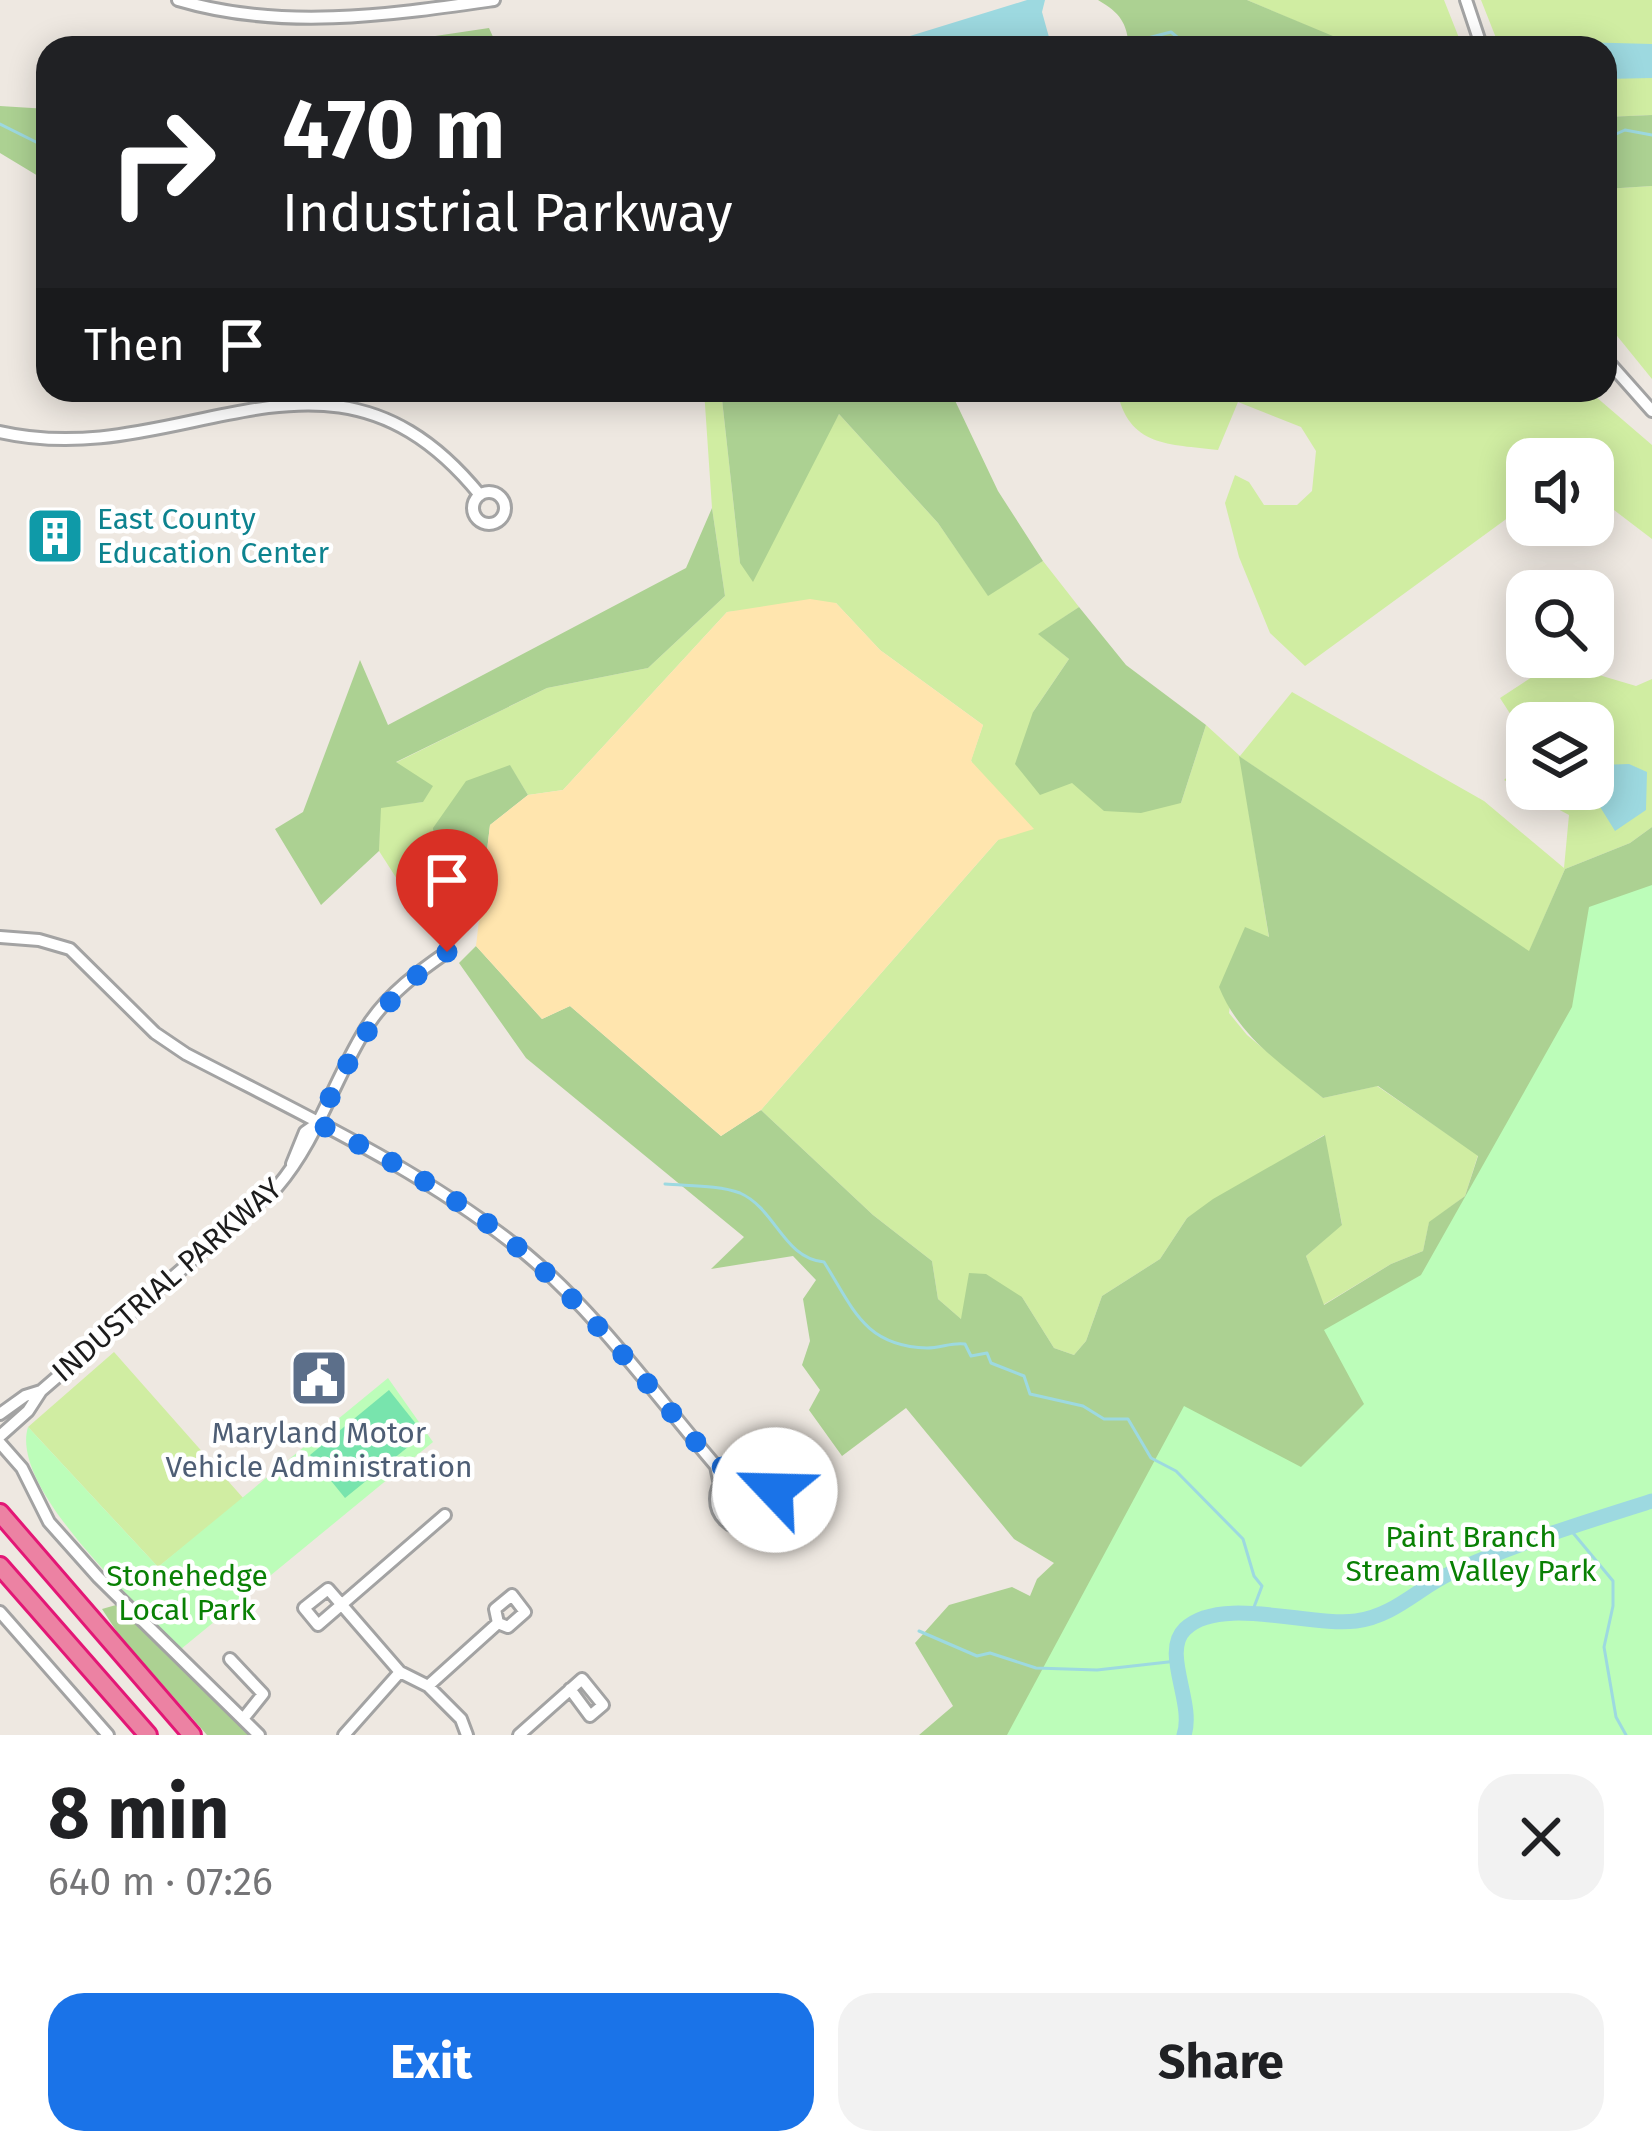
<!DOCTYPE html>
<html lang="en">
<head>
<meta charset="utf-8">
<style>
	body { margin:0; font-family:"Fira Sans",sans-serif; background:#f2f2f2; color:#202124; height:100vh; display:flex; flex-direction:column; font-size:45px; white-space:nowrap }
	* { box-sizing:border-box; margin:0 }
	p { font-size:39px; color:#757577 }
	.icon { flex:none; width:66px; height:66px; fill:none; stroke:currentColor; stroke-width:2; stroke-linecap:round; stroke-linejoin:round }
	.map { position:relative; height:1735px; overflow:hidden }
	.drawer { display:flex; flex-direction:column; background:#fff; flex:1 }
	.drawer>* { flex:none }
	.hud { position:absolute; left:36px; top:36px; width:1581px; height:366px; border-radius:36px; box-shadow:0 6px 30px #0003; background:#202124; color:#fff; overflow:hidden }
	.fabs { position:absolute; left:1506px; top:438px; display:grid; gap:24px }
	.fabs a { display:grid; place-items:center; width:108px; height:108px; border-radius:24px; background:#fff; box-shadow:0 6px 30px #0003; font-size:60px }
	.pin { position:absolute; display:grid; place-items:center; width:102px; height:102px; color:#fff; margin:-123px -51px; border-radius:50% 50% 50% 0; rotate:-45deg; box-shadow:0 0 12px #0007 }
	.pin .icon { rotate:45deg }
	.me { position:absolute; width:132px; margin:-66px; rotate:294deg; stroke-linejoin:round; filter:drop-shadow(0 0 9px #0008) }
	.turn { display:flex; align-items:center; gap:42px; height:252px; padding:0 48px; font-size:54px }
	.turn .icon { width:156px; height:156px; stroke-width:2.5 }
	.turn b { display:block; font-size:84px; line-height:102px }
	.then { display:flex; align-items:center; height:114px; padding:0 48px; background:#0003; gap:24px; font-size:45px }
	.round { display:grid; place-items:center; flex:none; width:126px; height:126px; border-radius:36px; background:#f2f2f2 }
	.overview { display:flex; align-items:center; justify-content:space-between; height:204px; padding:0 48px }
	h1 { font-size:72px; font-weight:700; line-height:90px }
	.button { display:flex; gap:24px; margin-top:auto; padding:24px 48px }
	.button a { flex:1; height:138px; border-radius:36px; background:#1a73e8; color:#fff; font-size:48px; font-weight:700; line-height:138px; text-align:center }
	.button a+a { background:#f2f2f2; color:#202124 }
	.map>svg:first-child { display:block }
</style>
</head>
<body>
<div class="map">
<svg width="1652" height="1735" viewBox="0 0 1652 1735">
	<rect width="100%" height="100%" fill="#eee8e1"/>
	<path fill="#d0eda2" d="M1247 0H1444L1463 48H1337L1340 40Z
		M1481 0H1652V115L1605 117V48H1500Z
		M1652 186V379L1605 321V189Z
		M704 390H721L740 563 839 414 938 523 988 595 1043 561 1079 607 1039 634 1069 659 1033 712 1072 783 1181 803 1206 725 1240 756 1292 692 1484 801 1564 868 1569 815 1504 780 1527 759V789H1593V723H1527V740L1500 698 1555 662 1636 686 1652 679V827L1630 843 1565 869 1529 952 1240 757 1269 938 1245 928 1238 949 1229 1013 1247 1035 1323 1098 1377 1086 1478 1155 1465 1196 1429 1223 1423 1251 1391 1264 1323 1305 1306 1256 1342 1224 1324 1135 1187 1218 1160 1259 1102 1296 1086 1341 1074 1355 1054 1348 1022 1297 962 1320 938 1299 932 1261 873 1215 761 1110 998 840 971 760 983 725 880 650 836 603 727 612 563 790 528 795 510 766 436 859 485 866 429 929 379 851 380 807 423 802 395 763 547 688 648 668 725 596 712 508Z
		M1117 390H1588L1652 445V539L1593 494V459H1527V481L1517 485 1509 517 1305 666 1270 633 1239 557 1225 503 1235 475 1249 482 1264 505H1297L1312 491 1316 451 1301 427 1238 402 1218 450C1169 444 1128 447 1117 390Z
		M114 1352 244 1499 158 1567 28 1427Z"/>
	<path fill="#acd192" d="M1098 0H1247L1340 39 1337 48H1129C1127 22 1120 13 1098 0Z
		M489 28 498 48H271L273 44 375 45Z
		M0 106 48 109V182L0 153Z
		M1652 115V186L1605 189V117Z
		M721 390H950L998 491 1043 561 988 596 938 523 839 414 753 582 740 563Z
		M712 508 725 596 648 668 547 688 396 762 433 786 423 802 381 808 379 851 321 905 275 829 303 812 360 660 388 725 686 568Z
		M1079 607 1126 665 1206 725 1181 803 1141 813 1104 811 1072 783 1040 795 1015 764 1033 712 1069 659 1038 634Z
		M1239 756 1529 951 1565 869 1630 843 1652 827V1735H919L953 1706 915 1643 949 1605 1012 1587 1030 1596 1037 1579 1054 1563 1014 1539 906 1408 842 1456 809 1410 820 1390 802 1365 810 1341 803 1299 816 1280 793 1256 711 1269 744 1237 526 1058 459 963 476 946 542 1019 570 1006 721 1136 761 1110 873 1215 932 1261 938 1299 961 1319 969 1273 986 1274 1022 1297 1054 1348 1074 1355 1086 1341 1102 1296 1160 1259 1187 1218 1213 1199 1325 1135 1342 1225 1306 1256 1324 1305 1391 1264 1423 1251 1429 1222 1465 1196 1478 1156 1378 1086 1323 1098C1283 1065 1239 1037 1219 987L1245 927 1269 937Z
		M510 765 528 795 490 825 485 866 436 859 433 828 466 781Z
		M116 1605 251 1735H207L119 1635 102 1609Z"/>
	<path fill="#ffe5ae" d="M810 599 836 603 880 650 983 725 971 761 1034 829 998 840 761 1110 721 1136 570 1006 542 1019 476 946 490 825 528 795 563 790 727 612Z"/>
	<path fill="#bcfdb9" d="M1652 885V1735H1007L1184 1406 1301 1467 1364 1404 1324 1330 1421 1275 1572 1007 1589 907Z
		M388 1378 433 1442 181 1649C140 1606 9 1489 28 1427L158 1567Z"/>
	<path fill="#78e4ad" d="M389 1390 424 1434 345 1498 310 1455Z"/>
	<path fill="#9dd9e0" d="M1027 0H1045L1042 12 1052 48H871Z
		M1540 41 1652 44V78L1605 79V48H1537Z
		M1629 764 1647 772 1646 810 1615 831 1589 789H1593V772L1599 765Z"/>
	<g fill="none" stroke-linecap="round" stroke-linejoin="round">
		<path stroke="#9dd9e0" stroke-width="3" d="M1109 48 1171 32 1183 42 1235 48
			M0 124 48 148
			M1605 139 1625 130 1652 135
			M665 1184C687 1186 719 1185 740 1193 776 1209 783 1258 824 1262 853 1308 864 1346 927 1348 941 1348 952 1342 965 1344L971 1356 987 1353 991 1363 1024 1376 1030 1394 1083 1406 1104 1419H1128L1151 1458 1176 1471 1243 1539 1254 1576 1262 1586 1251 1615
			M1569 1528 1613 1581V1606L1604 1647 1616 1717 1626 1735
			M919 1631 977 1656 990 1653 1036 1668 1097 1670 1177 1661"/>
		<path stroke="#9dd9e0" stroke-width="15" d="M1184 1735C1195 1703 1161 1652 1185 1629 1220 1595 1311 1627 1356 1621 1395 1616 1419 1587 1453 1572 1517 1543 1585 1522 1652 1501"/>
		<defs>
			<path id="minor" d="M178 0C282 31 389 15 494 0
				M1466 0 1482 48
				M1605 358 1652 411
				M0 432C183 474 329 309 480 495
				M473 508a16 16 0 1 1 32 0a16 16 0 1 1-32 0Z
				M0 937 39 940 70 949 155 1033 186 1054C303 1115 424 1170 526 1254 598 1314 655 1395 716 1466L720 1485
				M292 1164 305 1132 315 1125
				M0 1414 25 1396 41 1391
				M0 1436 28 1411 41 1391 277 1187C319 1138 335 1075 370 1022 390 993 418 972 447 952
				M0 1443 22 1468 49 1522 98 1577 259 1735
				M716 1499a30 30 0 1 1 60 0a30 30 0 1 1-60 0Z
				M445 1515 318 1625 304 1608 328 1589 400 1672 428 1686 461 1719 467 1735
				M0 1612 108 1735
				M230 1659 263 1694 243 1719
				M428 1686 498 1623 495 1609 512 1595 525 1612 508 1627 498 1623
				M344 1735 400 1672
				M519 1735 582 1679 603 1705 590 1716 570 1689"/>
			<path id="highway" d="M0 1513 192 1735
				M0 1566 148 1735"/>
		</defs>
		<use href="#minor" stroke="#a3a3a3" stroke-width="16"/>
		<use href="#highway" stroke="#e31776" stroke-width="22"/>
		<use href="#minor" stroke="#fff" stroke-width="10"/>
		<use href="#highway" stroke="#ec82a3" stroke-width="16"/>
	</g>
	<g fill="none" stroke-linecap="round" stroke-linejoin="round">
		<path stroke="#1a73e8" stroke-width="21" stroke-dasharray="0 37.8" d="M447 952C374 1004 357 1046 317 1123 393 1161 470 1203 533 1261 600 1322 657 1396 716 1466 740 1471 763 1465 775 1490"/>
	</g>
	<defs>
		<symbol id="building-square" viewBox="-11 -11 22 22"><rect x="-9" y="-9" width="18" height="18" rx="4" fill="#0f9aa8" stroke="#fff"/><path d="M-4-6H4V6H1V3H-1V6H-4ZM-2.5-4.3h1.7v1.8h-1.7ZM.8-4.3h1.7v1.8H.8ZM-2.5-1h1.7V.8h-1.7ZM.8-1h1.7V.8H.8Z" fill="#fff"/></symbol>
		<symbol id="civic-square" viewBox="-11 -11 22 22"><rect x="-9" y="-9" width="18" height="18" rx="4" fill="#5c6f8a" stroke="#fff"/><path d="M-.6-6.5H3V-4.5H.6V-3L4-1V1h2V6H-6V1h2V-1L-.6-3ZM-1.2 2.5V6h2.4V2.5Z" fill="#fff"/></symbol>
	</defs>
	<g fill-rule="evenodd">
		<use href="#building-square" x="22" y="503" width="66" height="66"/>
		<use href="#civic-square" x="286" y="1345" width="66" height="66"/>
	</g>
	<g text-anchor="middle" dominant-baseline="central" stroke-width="9" stroke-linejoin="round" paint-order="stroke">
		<g font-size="30" fill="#0d838f" stroke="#fff" text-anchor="start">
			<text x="97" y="519">East County<tspan x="97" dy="34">Education Center</tspan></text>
		</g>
		<g font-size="30" fill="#1c1c1c" stroke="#fff">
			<text transform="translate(167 1280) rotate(-41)">INDUSTRIAL PARKWAY</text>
		</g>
		<g font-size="30" fill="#4e5e75" stroke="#fff">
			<text x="319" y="1433">Maryland Motor<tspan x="319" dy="34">Vehicle Administration</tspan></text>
		</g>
		<g font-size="30" fill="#098004" stroke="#fff">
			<text x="1471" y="1537">Paint Branch<tspan x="1471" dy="34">Stream Valley Park</tspan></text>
			<text x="187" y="1576">Stonehedge<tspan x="187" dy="34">Local Park</tspan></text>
		</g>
	</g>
</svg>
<div class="fabs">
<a><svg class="icon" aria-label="sound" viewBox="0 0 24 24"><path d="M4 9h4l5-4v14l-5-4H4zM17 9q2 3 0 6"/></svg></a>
<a><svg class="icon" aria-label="search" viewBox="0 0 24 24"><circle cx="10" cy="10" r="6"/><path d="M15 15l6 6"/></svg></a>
<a><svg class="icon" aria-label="layers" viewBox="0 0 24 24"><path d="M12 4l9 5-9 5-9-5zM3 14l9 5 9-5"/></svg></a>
</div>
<div class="pin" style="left:447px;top:952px;background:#d93025"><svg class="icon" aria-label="arrive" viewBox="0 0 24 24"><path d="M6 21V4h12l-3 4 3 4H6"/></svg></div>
<svg class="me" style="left:775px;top:1490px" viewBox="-20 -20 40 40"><circle r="19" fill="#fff"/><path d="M0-13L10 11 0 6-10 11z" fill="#1a73e8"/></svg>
<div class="hud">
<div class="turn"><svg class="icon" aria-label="right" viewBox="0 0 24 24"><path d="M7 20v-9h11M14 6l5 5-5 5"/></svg><div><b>470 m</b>Industrial Parkway</div></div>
<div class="then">Then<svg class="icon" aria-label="arrive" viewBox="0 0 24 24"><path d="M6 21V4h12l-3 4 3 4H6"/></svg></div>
</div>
</div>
<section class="drawer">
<div class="overview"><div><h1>8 min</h1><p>640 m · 07:26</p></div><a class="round"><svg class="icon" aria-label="close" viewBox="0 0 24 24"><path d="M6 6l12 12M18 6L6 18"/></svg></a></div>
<div class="button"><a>Exit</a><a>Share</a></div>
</section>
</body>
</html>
